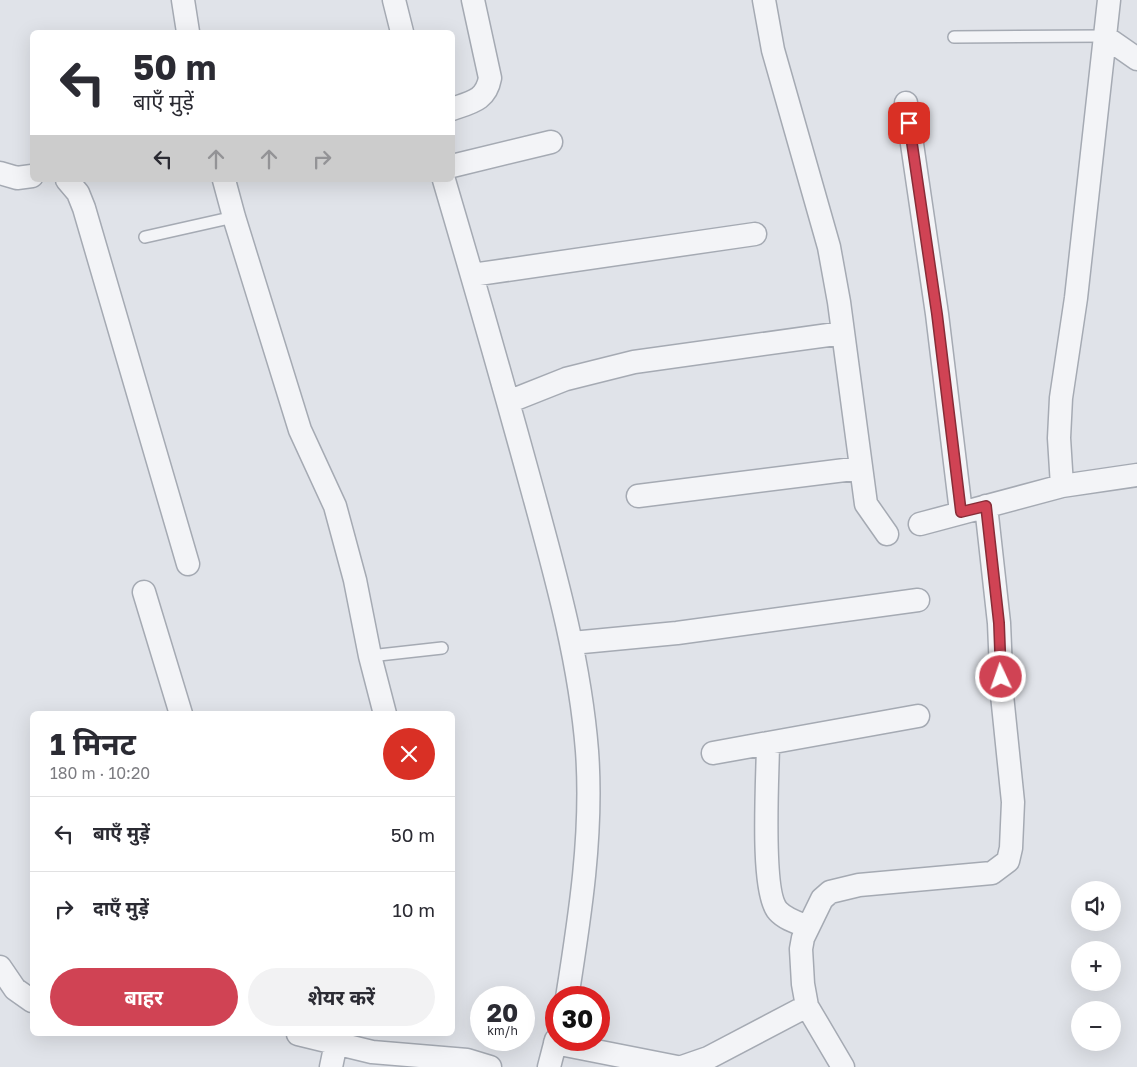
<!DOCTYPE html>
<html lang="hi">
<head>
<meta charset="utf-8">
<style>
	body { margin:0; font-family:"Golos Text","Noto Sans Devanagari",sans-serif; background:#f2f2f3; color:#2b2b33; height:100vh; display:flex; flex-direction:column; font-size:19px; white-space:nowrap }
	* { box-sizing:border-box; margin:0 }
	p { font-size:16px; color:#7c7c81 }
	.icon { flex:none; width:28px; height:28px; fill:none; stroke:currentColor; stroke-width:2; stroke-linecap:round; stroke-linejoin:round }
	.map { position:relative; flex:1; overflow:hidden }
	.details { position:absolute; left:30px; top:711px; width:425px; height:325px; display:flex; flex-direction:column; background:#fff; border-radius:8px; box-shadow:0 5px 20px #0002 }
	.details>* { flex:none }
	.banner { position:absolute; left:30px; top:30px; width:425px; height:152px; border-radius:8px; box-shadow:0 5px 20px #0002; background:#fff; color:#2b2b33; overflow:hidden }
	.buttons { position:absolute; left:1071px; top:881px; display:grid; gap:10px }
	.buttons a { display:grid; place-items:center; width:50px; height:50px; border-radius:50%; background:#fff; box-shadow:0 5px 20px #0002; font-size:25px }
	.speed { position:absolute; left:470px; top:986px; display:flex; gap:10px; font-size:25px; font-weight:700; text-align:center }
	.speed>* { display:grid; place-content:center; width:65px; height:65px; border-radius:50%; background:#fff; box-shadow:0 5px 20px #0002; line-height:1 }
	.speed small { font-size:12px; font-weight:400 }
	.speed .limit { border:8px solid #d22; background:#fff; color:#111 }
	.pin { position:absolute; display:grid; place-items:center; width:42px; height:42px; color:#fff; margin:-21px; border-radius:10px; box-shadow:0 2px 8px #0006 }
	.me { position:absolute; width:55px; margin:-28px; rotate:357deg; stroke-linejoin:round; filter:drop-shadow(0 0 4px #0008) }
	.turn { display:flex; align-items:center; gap:18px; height:105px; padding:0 20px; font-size:22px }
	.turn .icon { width:65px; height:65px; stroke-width:2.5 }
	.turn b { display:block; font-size:35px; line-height:42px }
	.lanes { display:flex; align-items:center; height:48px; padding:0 20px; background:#0003; justify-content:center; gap:25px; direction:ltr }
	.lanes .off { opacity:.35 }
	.round { display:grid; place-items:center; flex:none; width:52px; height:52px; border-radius:26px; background:#f2f2f3 }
	.overview { display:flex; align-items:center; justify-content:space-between; height:85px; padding:0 20px }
	h1 { font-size:30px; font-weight:700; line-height:38px }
	.action { display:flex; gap:10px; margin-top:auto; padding:10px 20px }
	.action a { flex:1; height:58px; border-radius:30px; background:#d04354; color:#fff; font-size:20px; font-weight:700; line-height:58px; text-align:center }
	.action a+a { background:#f2f2f3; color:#2b2b33 }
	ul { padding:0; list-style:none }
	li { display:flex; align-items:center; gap:15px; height:75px; padding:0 20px; border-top:1px solid #e1e1e2 }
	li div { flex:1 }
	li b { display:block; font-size:19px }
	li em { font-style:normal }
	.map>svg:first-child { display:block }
</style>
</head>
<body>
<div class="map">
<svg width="1137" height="1067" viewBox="0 0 1137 1067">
	<rect width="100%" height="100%" fill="#e0e3e9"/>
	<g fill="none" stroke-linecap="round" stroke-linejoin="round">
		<defs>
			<path id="lane" d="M954 37 1104 36
				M145 237 234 217
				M370 656 442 648"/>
			<path id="street" d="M183 0 188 32
				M394 0 402 32
				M764 0 773 50 829 247 839 302 866 504 887 534
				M1104 36 1137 59
				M906 103 937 314 961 512
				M452 109C472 102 486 100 490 78L473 0
				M452 166 551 142
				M0 173 17 178 32 176
				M67 180 78 193 84 208 188 564
				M224 180 234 217 300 430 335 506 355 580 370 656 385 714
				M444 180C475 285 505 390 534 496 557 580 580 663 587 751 593 833 580 916 567 998
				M472 275 755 234
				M508 402 566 379 634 362 843 333
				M1062 486 1059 438 1061 398 1076 298 1109 0
				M638 496 861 468
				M920 524 1062 486 1137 475
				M144 592 181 714
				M572 643 677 633 918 600
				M768 743C768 773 760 892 778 911 785 919 798 923 808 927
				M713 753 918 716
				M0 967 15 989 32 1001
				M298 1034 372 1052 467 1060 490 1067
				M555 1043 677 1067
				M331 1067 336 1043
				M549 1067 556 1040
				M682 1067 708 1058 807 1006
				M843 1067 807 1006 803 984 801 949 803 938 822 899 830 892 859 885 992 873 1008 861 1011 848 1013 802 1002 695 999 623 986 506"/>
		</defs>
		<use href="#lane" stroke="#a5aab3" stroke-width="14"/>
		<use href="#street" stroke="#a5aab3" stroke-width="25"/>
		<use href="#lane" stroke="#f3f4f7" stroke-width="11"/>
		<use href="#street" stroke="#f3f4f7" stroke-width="22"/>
	</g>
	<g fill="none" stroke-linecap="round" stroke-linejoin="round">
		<defs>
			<path id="route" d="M909 123 937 314 961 512 986 506 999 623 1001 677"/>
		</defs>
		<use href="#route" stroke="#872c37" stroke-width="12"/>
		<use href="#route" stroke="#d04354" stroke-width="9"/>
	</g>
</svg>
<div class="buttons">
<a><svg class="icon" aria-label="sound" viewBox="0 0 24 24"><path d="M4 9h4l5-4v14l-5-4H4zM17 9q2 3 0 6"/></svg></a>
<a>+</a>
<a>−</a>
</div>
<div class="speed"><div>20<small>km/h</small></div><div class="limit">30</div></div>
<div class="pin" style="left:909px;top:123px;background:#d93025"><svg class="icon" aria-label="arrive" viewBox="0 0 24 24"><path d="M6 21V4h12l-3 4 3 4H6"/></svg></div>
<svg class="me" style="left:1001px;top:677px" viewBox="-20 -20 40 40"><circle r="17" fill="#d04354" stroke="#fff" stroke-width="3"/><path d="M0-11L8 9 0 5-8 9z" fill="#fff"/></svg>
<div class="banner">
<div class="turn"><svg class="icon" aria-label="left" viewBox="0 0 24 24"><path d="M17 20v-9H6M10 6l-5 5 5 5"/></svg><div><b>50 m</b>बाएँ मुड़ें</div></div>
<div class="lanes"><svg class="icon" aria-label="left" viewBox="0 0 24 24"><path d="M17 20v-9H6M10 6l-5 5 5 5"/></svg><svg class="icon off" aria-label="ahead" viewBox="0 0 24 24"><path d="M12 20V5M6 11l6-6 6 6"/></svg><svg class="icon off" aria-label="ahead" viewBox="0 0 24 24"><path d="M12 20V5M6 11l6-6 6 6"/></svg><svg class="icon off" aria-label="right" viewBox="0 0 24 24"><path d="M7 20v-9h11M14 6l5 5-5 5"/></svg></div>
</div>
<section class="details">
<div class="overview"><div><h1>1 मिनट</h1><p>180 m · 10:20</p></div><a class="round" style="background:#d93025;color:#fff"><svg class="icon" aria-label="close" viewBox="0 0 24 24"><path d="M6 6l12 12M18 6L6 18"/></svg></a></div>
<ul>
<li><svg class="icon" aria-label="left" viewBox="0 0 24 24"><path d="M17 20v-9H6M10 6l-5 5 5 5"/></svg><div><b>बाएँ मुड़ें</b></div><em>50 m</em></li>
<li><svg class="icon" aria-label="right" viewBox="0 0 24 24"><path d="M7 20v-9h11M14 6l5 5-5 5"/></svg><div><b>दाएँ मुड़ें</b></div><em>10 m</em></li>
</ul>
<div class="action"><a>बाहर</a><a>शेयर करें</a></div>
</section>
</div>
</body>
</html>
